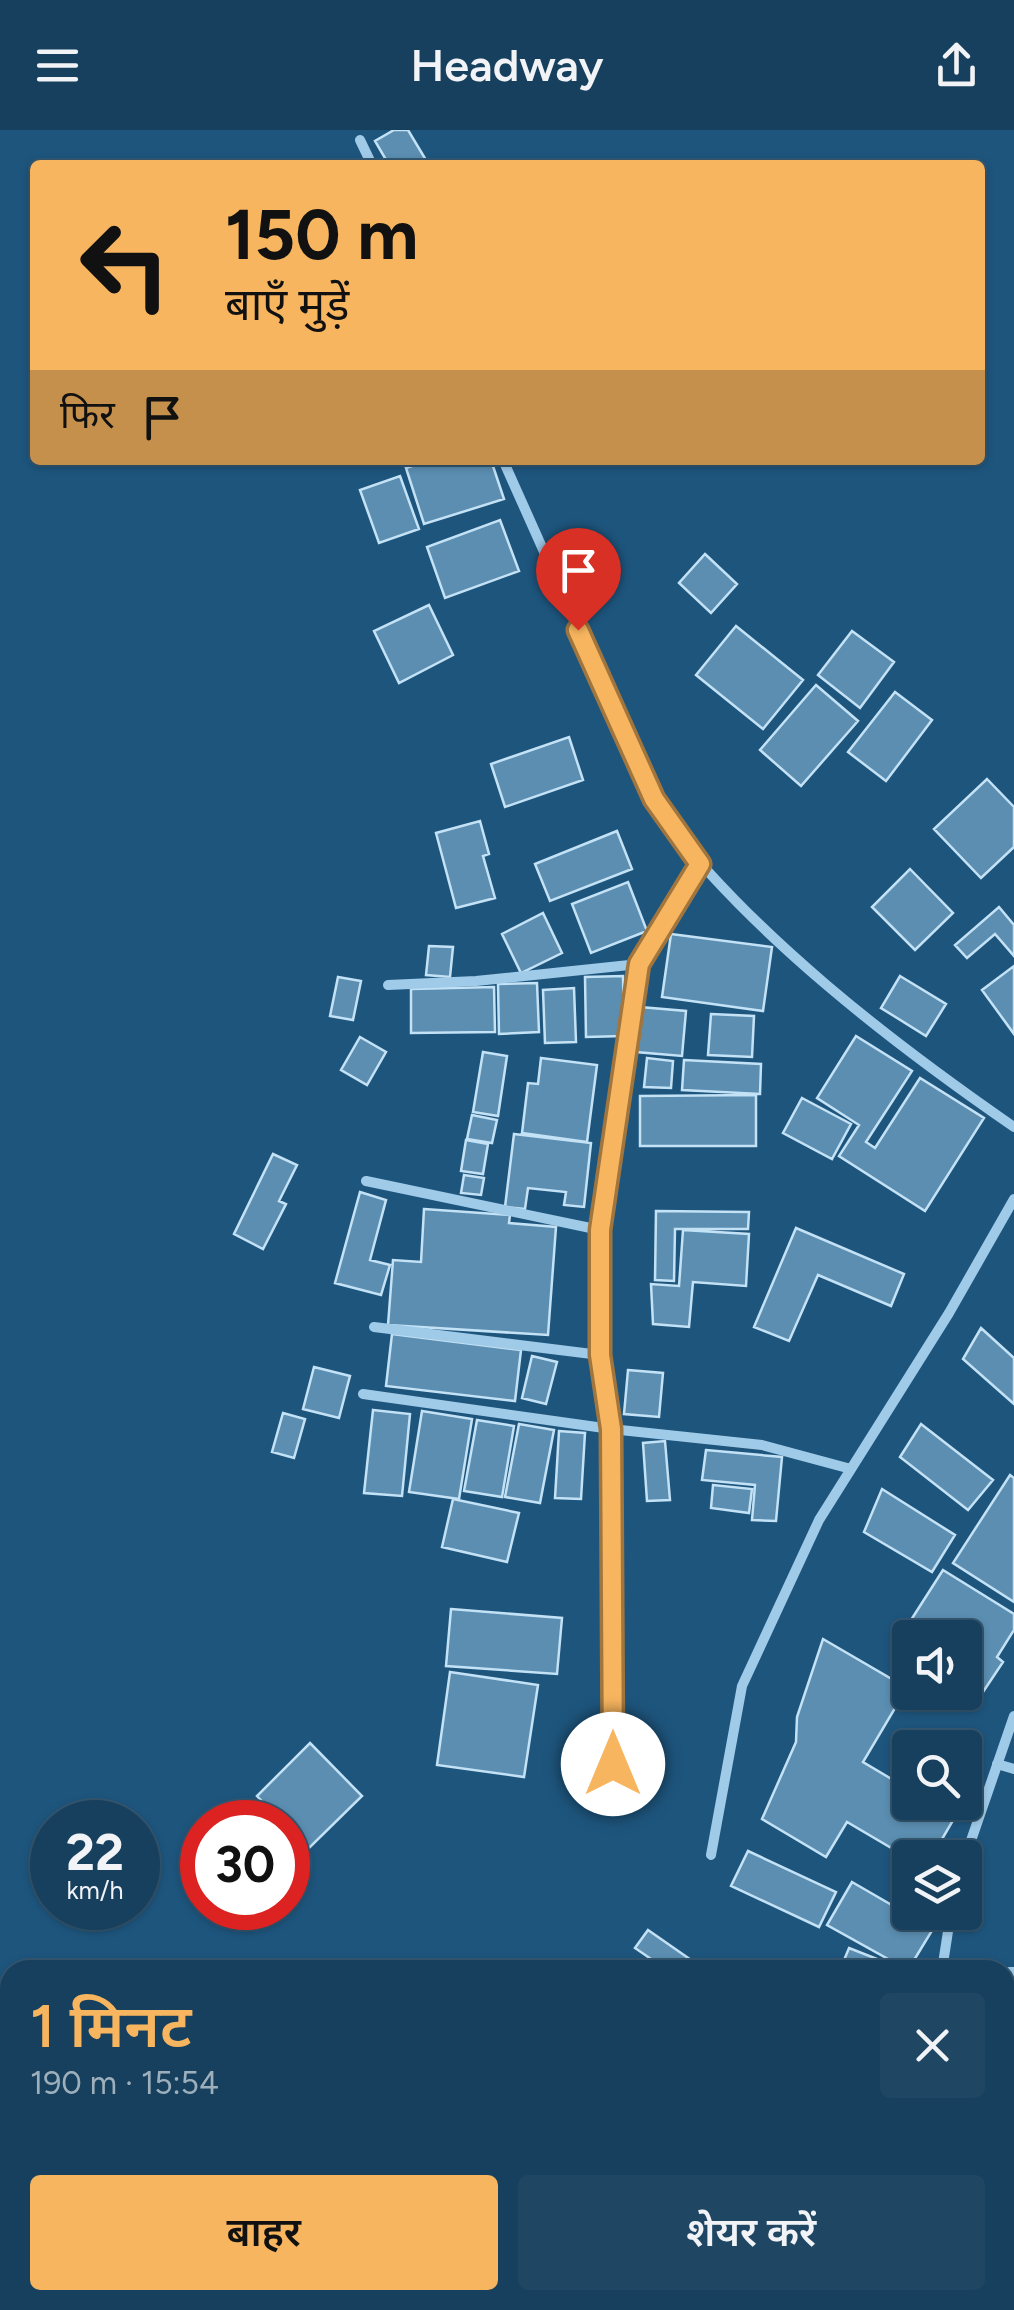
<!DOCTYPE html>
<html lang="hi">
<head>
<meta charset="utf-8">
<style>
	body { margin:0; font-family:Figtree,"Noto Sans Devanagari",sans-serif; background:#1f4764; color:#f1f3f6; height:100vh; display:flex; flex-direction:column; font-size:38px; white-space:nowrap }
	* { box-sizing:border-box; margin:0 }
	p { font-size:32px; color:#9eafbc }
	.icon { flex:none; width:55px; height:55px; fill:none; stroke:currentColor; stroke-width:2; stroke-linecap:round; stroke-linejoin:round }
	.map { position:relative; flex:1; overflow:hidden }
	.side { position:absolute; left:0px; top:1830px; width:1015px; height:350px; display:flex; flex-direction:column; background:#16405e; border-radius:30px 30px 0 0; box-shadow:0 2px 8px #0004,0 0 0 2px #355973 }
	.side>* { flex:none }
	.top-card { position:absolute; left:30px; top:30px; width:955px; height:305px; border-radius:10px; box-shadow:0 2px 8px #0004,0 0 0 2px #355973; background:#f7b55f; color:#111; overflow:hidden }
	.fabs { position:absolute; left:892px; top:1490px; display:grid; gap:20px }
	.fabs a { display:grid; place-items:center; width:90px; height:90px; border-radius:10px; background:#16405e; box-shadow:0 2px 8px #0004,0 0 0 2px #355973; font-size:50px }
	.speed { position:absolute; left:30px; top:1670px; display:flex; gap:20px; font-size:50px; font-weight:700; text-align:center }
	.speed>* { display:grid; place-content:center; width:130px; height:130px; border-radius:50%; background:#16405e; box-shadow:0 2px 8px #0004,0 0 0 2px #355973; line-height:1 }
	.speed small { font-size:25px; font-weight:400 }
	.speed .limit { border:15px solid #d22; background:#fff; color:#111 }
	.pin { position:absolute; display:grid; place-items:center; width:85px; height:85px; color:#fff; margin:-102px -42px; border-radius:50% 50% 50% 0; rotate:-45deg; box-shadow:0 0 10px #0007 }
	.pin .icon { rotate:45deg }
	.me { position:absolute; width:110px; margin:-55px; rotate:0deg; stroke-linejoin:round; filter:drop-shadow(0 0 8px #0008) }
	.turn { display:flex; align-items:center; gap:35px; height:210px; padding:0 30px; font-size:45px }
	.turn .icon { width:130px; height:130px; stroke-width:2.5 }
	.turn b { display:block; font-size:70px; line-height:85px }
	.then { display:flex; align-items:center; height:95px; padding:0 30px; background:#0003; gap:20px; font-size:38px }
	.round { display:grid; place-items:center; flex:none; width:105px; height:105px; border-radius:10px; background:#1f4764 }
	.headline { display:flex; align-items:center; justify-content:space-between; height:170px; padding:0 30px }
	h1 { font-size:60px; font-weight:600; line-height:75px; color:#f7b55f }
	.primary-button { display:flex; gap:20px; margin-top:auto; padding:20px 30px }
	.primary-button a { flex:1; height:115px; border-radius:10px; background:#f7b55f; color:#111; font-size:40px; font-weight:600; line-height:115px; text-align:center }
	.primary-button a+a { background:#1f4764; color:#f1f3f6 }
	header { display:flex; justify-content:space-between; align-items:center; height:130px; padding:0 30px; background:#16405e; font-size:45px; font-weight:600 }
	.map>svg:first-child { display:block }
</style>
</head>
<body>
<header><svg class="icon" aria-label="menu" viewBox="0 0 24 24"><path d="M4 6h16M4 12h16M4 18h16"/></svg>Headway<svg class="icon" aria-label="share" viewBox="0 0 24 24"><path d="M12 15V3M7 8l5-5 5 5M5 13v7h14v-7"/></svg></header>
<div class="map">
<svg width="1014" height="2180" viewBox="0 0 1014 2180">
	<rect width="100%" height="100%" fill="#1e557d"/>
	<path fill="#5b8eb1" stroke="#c4e2f6" stroke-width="2.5" d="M394 0H408L429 35H389L375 11Z
		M430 330H491L504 369 424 394 406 338Z
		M400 346 419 399 379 413 360 360Z
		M500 390 519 441 445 468 427 417Z
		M705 424 737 454 711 483 679 453Z
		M429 475 453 525 399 553 374 501Z
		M736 496 803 550 763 599 696 545Z
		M852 501 894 532 860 578 818 545Z
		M816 555 858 591 801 656 760 620Z
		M895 562 932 590 886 651 848 622Z
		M569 607 583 650 505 677 491 634Z
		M987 649 1014 677V717L981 748 934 699Z
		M480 691 489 724 483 726 495 768 456 778 436 703Z
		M617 701 632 739 550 771 535 734Z
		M910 739 953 783 915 820 872 777Z
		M628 752 647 801 591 823 572 774Z
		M999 777 1014 795V826L995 804 967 828 955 815Z
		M543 783 562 823 521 843 502 804Z
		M671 804 772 817 763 881 662 867Z
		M429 816 453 817 450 847 426 845Z
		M1014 836V904L982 860Z
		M623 846 624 906 586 907 585 847Z
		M900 846 946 874 926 906 881 878Z
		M338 847 361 851 353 890 330 886Z
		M537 853 539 902 499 904 498 854Z
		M494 857 495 902 411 903V859Z
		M574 858 576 912 545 913 543 860Z
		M640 877 686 881 682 926 636 922Z
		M711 884 754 886 752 927 708 925Z
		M856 906 912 941 866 1012 875 1018 920 948 984 988 925 1081 839 1026 859 995 817 968Z
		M360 907 386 922 367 955 341 940Z
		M483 922 507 926 498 986 473 982Z
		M541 928 597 935 587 1012 522 1003 528 953 538 954Z
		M647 928 673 931 671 958 644 957Z
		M684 930 761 934 760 964 682 960Z
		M756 965V1016H640V966Z
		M802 968 851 994 832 1029 783 1003Z
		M472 985 497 990 492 1013 467 1009Z
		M514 1004 591 1013 584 1077 564 1075 566 1062 528 1058 525 1079 505 1077Z
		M466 1010 488 1014 483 1044 461 1041Z
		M273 1024 297 1035 279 1071 286 1074 263 1119 234 1104Z
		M464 1045 484 1048 481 1065 461 1063Z
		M360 1062 386 1070 370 1130 390 1135 381 1165 335 1153Z
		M424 1079 510 1085 509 1093 556 1097 548 1205 388 1195 393 1130 421 1132Z
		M656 1081 749 1082 748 1099H675L674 1151 655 1150Z
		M796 1098 904 1144 891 1176 818 1145 789 1211 754 1197Z
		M683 1100 749 1104 746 1156 693 1152 689 1197 653 1194 651 1154 679 1156Z
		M981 1198 1014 1228V1274L963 1229Z
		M392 1204 521 1220 515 1271 386 1256Z
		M532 1226 557 1232 546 1274 522 1268Z
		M314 1237 350 1246 339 1288 303 1279Z
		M628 1240 663 1243 659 1287 624 1284Z
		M373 1280 410 1284 402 1366 364 1363Z
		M422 1281 472 1289 459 1369 409 1362Z
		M283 1283 305 1289 294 1328 272 1322Z
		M477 1290 514 1296 502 1367 464 1361Z
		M519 1294 554 1300 540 1373 505 1367Z
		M921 1294 993 1350 968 1380 900 1327Z
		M559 1301 585 1303 581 1369 555 1368Z
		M665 1311 670 1370 647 1371 643 1313Z
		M706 1320 782 1327 776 1391 752 1390 755 1355 702 1350Z
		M1010 1345 1014 1348V1472L953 1433Z
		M713 1355 752 1359 749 1383 711 1378Z
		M882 1359 955 1405 932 1442 864 1402Z
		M453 1369 519 1383 507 1432 442 1417Z
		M943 1440 1014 1484V1500L997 1527 1003 1532 979 1568 965 1559V1508H910V1525L895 1515Z
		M451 1479 562 1488 557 1544 446 1536Z
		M823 1509 907 1558 863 1632 910 1660V1672H931L955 1687 931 1728 910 1729 847 1692 826 1727 762 1689 796 1612 797 1587Z
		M450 1542 538 1555 524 1647 437 1635Z
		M310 1613 362 1666 308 1719 288 1698V1692H282L257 1666Z
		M748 1721 836 1762 819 1797 731 1756Z
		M852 1752 933 1799 908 1840 827 1795Z
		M648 1800 694 1832 688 1840H667L635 1818Z
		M849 1818 895 1836 894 1840H840Z
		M0 2123 10 2128V2153L0 2172Z
		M69 2170H121L116 2180H64Z
		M183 2170H250L239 2180H191Z
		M291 2170H320L309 2180H280Z
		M629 2170H683L690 2180H636Z"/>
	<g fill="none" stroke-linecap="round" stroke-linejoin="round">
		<path stroke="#a0cbe8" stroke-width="10" d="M360 10 372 35
			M503 330 663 688C755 807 891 912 1014 997
			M388 855 476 851 639 834
			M366 1051 600 1100V1225L611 1299 762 1315 851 1339
			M600 1100 639 834 701 734
			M374 1197 600 1225
			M363 1264 611 1299 613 1634
			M997 1634 1014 1639
			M711 1725 742 1556 819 1390 949 1183 1014 1069
			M965 1728 1014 1586
			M942 1840 951 1782
			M1005 1842H1014
			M0 2119H10
			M1005 2155 1014 2169
			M160 2170 165 2180
			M915 2180V2170"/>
	</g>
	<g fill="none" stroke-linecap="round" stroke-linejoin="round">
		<defs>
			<path id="route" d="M578 500 654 669 700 734 639 834 600 1100V1225L611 1299 613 1634"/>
		</defs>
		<use href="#route" stroke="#a1763e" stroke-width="25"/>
		<use href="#route" stroke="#f7b55f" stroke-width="18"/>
	</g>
</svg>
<div class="fabs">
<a><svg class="icon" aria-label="sound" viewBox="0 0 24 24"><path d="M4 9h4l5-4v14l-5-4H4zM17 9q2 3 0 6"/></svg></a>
<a><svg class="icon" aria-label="search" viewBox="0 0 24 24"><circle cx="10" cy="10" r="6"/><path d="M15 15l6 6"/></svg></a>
<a><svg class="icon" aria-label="layers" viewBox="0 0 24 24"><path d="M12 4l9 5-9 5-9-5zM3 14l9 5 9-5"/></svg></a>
</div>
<div class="speed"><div>22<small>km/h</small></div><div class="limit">30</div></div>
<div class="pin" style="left:578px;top:500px;background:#d93025"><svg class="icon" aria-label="arrive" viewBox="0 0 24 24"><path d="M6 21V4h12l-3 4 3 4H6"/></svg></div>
<svg class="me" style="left:613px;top:1634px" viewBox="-20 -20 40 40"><circle r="19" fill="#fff"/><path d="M0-13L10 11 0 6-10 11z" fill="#f7b55f"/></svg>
<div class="top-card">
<div class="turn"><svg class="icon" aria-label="left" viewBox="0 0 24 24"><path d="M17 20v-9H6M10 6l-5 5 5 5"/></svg><div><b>150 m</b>बाएँ मुड़ें</div></div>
<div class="then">फिर<svg class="icon" aria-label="arrive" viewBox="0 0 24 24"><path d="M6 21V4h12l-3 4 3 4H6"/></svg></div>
</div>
<section class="side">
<div class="headline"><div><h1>1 मिनट</h1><p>190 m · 15:54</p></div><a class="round"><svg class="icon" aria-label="close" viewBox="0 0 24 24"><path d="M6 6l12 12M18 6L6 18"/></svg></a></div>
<div class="primary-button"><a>बाहर</a><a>शेयर करें</a></div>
</section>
</div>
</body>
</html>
